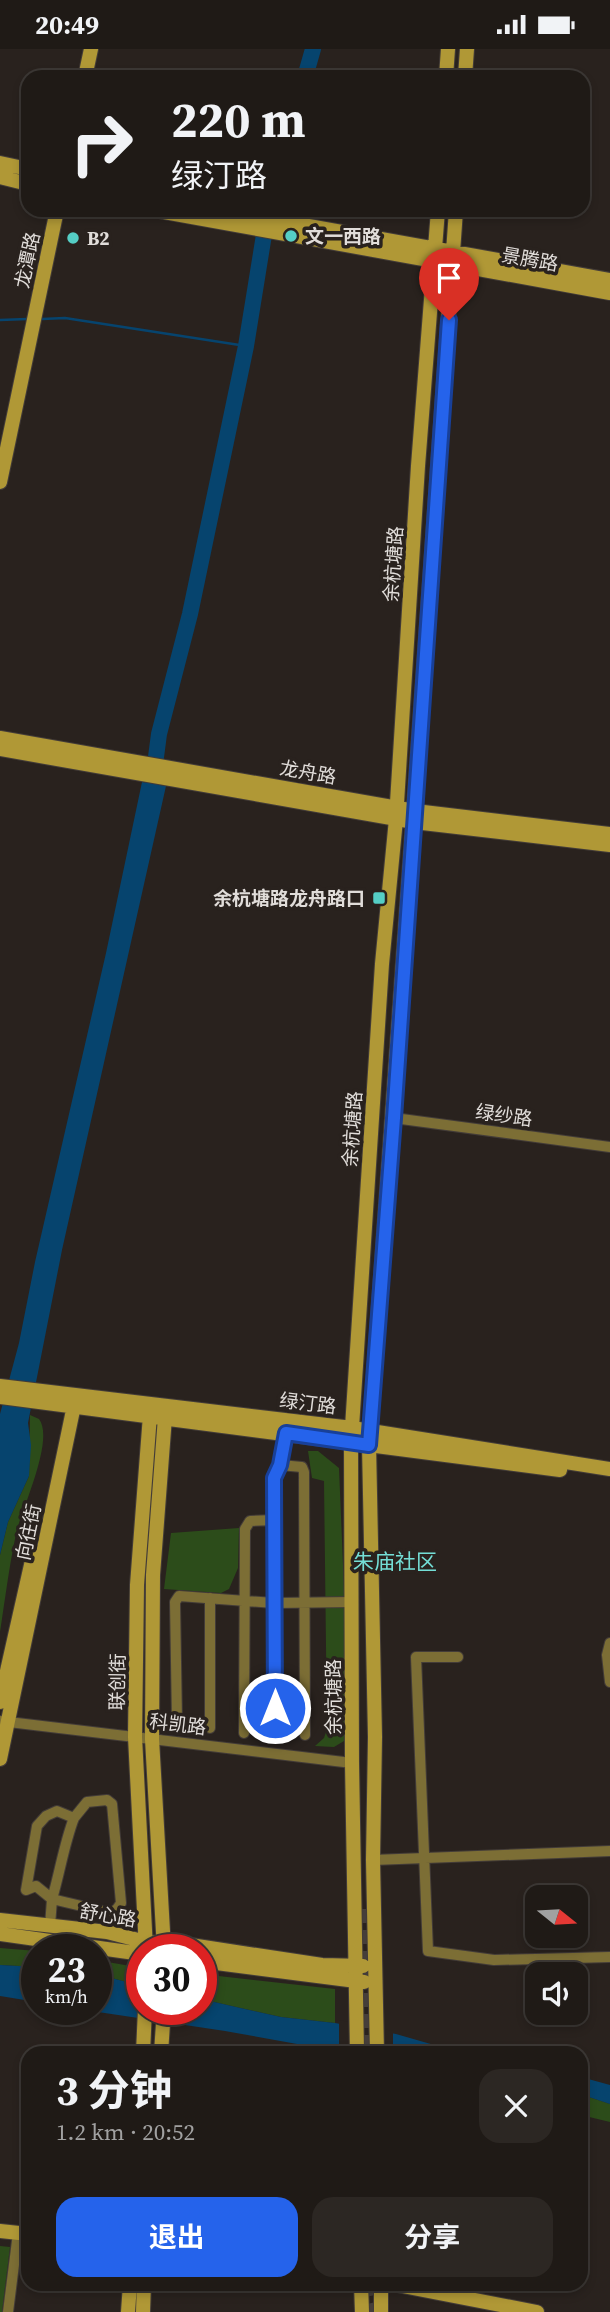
<!DOCTYPE html>
<html lang="zh">
<head>
<meta charset="utf-8">
<style>
	body { margin:0; font-family:"Source Serif 4","Noto Sans SC",serif; background:#2c2723; color:#f1f3f6; height:100vh; display:flex; flex-direction:column; font-size:26px; white-space:nowrap }
	* { box-sizing:border-box; margin:0 }
	p { font-size:23px; color:#a1a1a1 }
	.icon { flex:none; width:38px; height:38px; fill:none; stroke:currentColor; stroke-width:2; stroke-linecap:round; stroke-linejoin:round }
	.map { position:relative; flex:1; overflow:hidden }
	.details { position:absolute; left:21px; top:1997px; width:567px; height:245px; display:flex; flex-direction:column; background:#1f1a16; border-radius:21px; box-shadow:0 4px 10px #0003,0 0 0 2px #3c3835 }
	.details>* { flex:none }
	.guide { position:absolute; left:21px; top:21px; width:569px; height:147px; border-radius:21px; box-shadow:0 4px 10px #0003,0 0 0 2px #3c3835; background:#1f1a16; color:#f1f3f6; overflow:hidden }
	.needle { width:46px; rotate:108deg }
	.tools { position:absolute; left:525px; top:1836px; display:grid; gap:14px }
	.tools a { display:grid; place-items:center; width:63px; height:63px; border-radius:14px; background:#1f1a16; box-shadow:0 4px 10px #0003,0 0 0 2px #3c3835; font-size:35px }
	.speed { position:absolute; left:21px; top:1885px; display:flex; gap:14px; font-size:35px; font-weight:700; text-align:center }
	.speed>* { display:grid; place-content:center; width:91px; height:91px; border-radius:50%; background:#1f1a16; box-shadow:0 4px 10px #0003,0 0 0 2px #3c3835; line-height:1 }
	.speed small { font-size:18px; font-weight:400 }
	.speed .limit { border:10px solid #d22; background:#fff; color:#111 }
	.pin { position:absolute; display:grid; place-items:center; width:60px; height:60px; color:#fff; margin:-72px -30px; border-radius:50% 50% 50% 0; rotate:-45deg; box-shadow:0 0 7px #0007 }
	.pin .icon { rotate:45deg }
	.me { position:absolute; width:77px; margin:-38px; rotate:0deg; stroke-linejoin:round; filter:drop-shadow(0 0 5px #0008) }
	.turn { display:flex; align-items:center; gap:24px; height:147px; padding:0 35px; font-size:32px }
	.turn .icon { width:91px; height:91px; stroke-width:2.5 }
	.turn b { display:block; font-size:49px; line-height:60px }
	.round { display:grid; place-items:center; flex:none; width:74px; height:74px; border-radius:21px; background:#2c2723 }
	.headline { display:flex; align-items:center; justify-content:space-between; height:119px; padding:0 35px }
	h1 { font-size:42px; font-weight:700; line-height:52px }
	.cta { display:flex; gap:14px; margin-top:auto; padding:14px 35px }
	.cta a { flex:1; height:80px; border-radius:21px; background:#2563eb; color:#fff; font-size:28px; font-weight:700; line-height:80px; text-align:center }
	.cta a+a { background:#2c2723; color:#f1f3f6 }
	.status { display:flex; justify-content:space-between; align-items:center; height:49px; padding:0 35px; background:#1f1a16; direction:ltr }
	.status svg { height:19px; fill:currentColor }
	.map>svg:first-child { display:block }
</style>
</head>
<body>
<div class="status"><b>20:49</b><svg viewBox="0 0 49 12"><path d="M0 12V9h3v3zM5 12V6h3v6zM10 12V3h3v9zM15 12V0h3v12zM26 1h20v11H26zM47 4h2v5h-2z"/></svg></div>
<div class="map">
<svg width="610" height="2263" viewBox="0 0 610 2263">
	<rect width="100%" height="100%" fill="#29221e"/>
	<path fill="#2c4c1a" d="M30 1366 39 1370C55 1391 21 1461 16 1485 9 1518 5 1551 0 1583V1506L8 1473 29 1427Z
		M308 1402H318L339 1419 345 1564 344 1692 334 1698 315 1697 324 1689 327 1680 324 1432 312 1429Z
		M239 1479 238 1519 229 1540 221 1544 164 1540 171 1484Z
		M0 1899 37 1902V1918L0 1916Z
		M96 1911 142 1919V1937L96 1925Z
		M201 1925 335 1940V1974L281 1968 201 1950Z
		M589 2048 610 2055V2073L581 2066V2050Z
		M0 2197 10 2198 2 2263H0Z"/>
	<path fill="#06446e" d="M142 733 166 737 62 1201 28 1374 31 1396 29 1427 8 1473 0 1506V1365L19 1294 35 1213 106 904Z
		M0 1916 37 1918V1953L0 1947Z
		M96 1925 142 1937V1960H201V1950L281 1968 335 1974 396 1985 462 2004H347L225 1982 78 1960H96Z
		M581 2028 610 2036V2055L589 2048 581 2050Z"/>
	<path fill="#29221e" d="M339 1971 393 1982V2004H339Z"/>
	<g fill="none" stroke-linecap="round" stroke-linejoin="round">
		<path stroke="#06446e" stroke-width="2.5" d="M42 270 65 269 246 297
			M0 271 27 270"/>
		<path stroke="#06446e" stroke-width="16" d="M305 28 313 0
			M153 731 159 685 190 565 246 297 268 161"/>
		<path stroke="#453e3a" stroke-width="14" stroke-dasharray="14 7" stroke-linecap="butt" d="M362 1860 364 2004
			M364 2235 369 2241 374 2263"/>
		<defs>
			<path id="street" d="M394 1069 610 1098
				M280 1416 302 1418 304 1423 305 1686
				M610 1594 607 1606 610 1633
				M458 1608H416L428 1902 494 1911 610 1908
				M0 1672 352 1714
				M177 1672 175 1553 179 1547 274 1554 353 1553
				M210 1679V1549
				M244 1684 245 1480 250 1472 274 1471
				M275 1685 273 1429 280 1416 286 1385
				M373 1811 610 1802
				M50 1877 52 1850 111 1864 117 1860 121 1854 112 1755 107 1751 87 1753 74 1769 57 1762 46 1767 37 1777 26 1841 36 1837 52 1850C60 1823 64 1795 74 1769
				M8 2263 18 2184"/>
			<path id="secondary" d="M85 28 91 0
				M446 28 448 0
				M465 28 467 0
				M0 114 28 120
				M0 128 28 135
				M153 161 610 244
				M220 161 610 231
				M0 433 57 161
				M0 689 415 762 610 785
				M0 700 414 773 610 796
				M0 1337 352 1379 610 1420
				M0 1348 560 1421
				M0 1653 33 1507
				M0 1710 76 1347
				M0 1871 107 1883 146 1893 184 1895 322 1916 363 1917
				M0 1885 142 1905
				M146 1900 135 1688 137 1536 150 1366
				M164 1900 152 1690 153 1526 165 1368
				M201 1912 364 1933
				M143 2004 145 1960
				M161 2004 164 1960
				M357 2004 352 1714 351 1394 382 915 396 770 418 417 438 161
				M377 2004 373 1811 375 1688 369 1396 456 161
				M0 2182 28 2185
				M361 2235 362 2263
				M381 2235V2263
				M392 2235 537 2263
				M128 2263 130 2235
				M143 2263 144 2235"/>
		</defs>
		<use href="#street" stroke="#433c38" stroke-width="12"/>
		<use href="#secondary" stroke="#433c38" stroke-width="16"/>
		<use href="#street" stroke="#7c6e35" stroke-width="10"/>
		<use href="#secondary" stroke="#b09836" stroke-width="14"/>
	</g>
	<g fill="none" stroke-linecap="round" stroke-linejoin="round">
		<defs>
			<path id="route" d="M275 1659 274 1429 280 1416 286 1384 369 1396 394 1069 449 271"/>
		</defs>
		<use href="#route" stroke="#184099" stroke-width="18"/>
		<use href="#route" stroke="#2563eb" stroke-width="12"/>
	</g>
	<g fill="#55cec5" stroke="#29221e" stroke-width="2.5">
		<circle cx="291" cy="187" r="7"/>
		<circle cx="73" cy="189" r="7"/>
		<rect x="372" y="842" width="14" height="14" rx="3.5"/>
	</g>
	<g text-anchor="middle" dominant-baseline="central" stroke-width="7" stroke-linejoin="round" paint-order="stroke">
		<g font-size="19" font-weight="bold" fill="#e1ddda" stroke="#29221e" text-anchor="start">
			<text x="305" y="187">文一西路</text>
			<text x="87" y="189">B2</text>
			<text x="365" y="849" text-anchor="end">余杭塘路龙舟路口</text>
		</g>
		<g font-size="19" fill="#e1ddda" stroke="#29221e">
			<text transform="translate(530 210) rotate(10)">景腾路</text>
			<text transform="translate(27 211) rotate(-78)">龙潭路</text>
			<text transform="translate(393 515) rotate(-86)">余杭塘路</text>
			<text transform="translate(308 723) rotate(10)">龙舟路</text>
			<text transform="translate(504 1066) rotate(8)">绿纱路</text>
			<text transform="translate(352 1080) rotate(-86)">余杭塘路</text>
			<text transform="translate(308 1354) rotate(7)">绿汀路</text>
			<text transform="translate(28 1483) rotate(-78)">向往街</text>
			<text transform="translate(117 1633) rotate(-89)">联创街</text>
			<text transform="translate(333 1648) rotate(-90)">余杭塘路</text>
			<text transform="translate(178 1675) rotate(7)">科凯路</text>
			<text transform="translate(108 1866) rotate(10)">舒心路</text>
		</g>
		<g font-size="21" fill="#74ded6" stroke="#29221e">
			<text x="395" y="1512">朱庙社区</text>
		</g>
	</g>
</svg>
<div class="tools">
<a><svg class="needle" viewBox="-14 -14 28 28"><path d="M0-13l5 13h-10z" fill="#e53935"/><path d="M0 13l5-13h-10z" fill="#a1a1a1"/></svg></a>
<a><svg class="icon" aria-label="sound" viewBox="0 0 24 24"><path d="M4 9h4l5-4v14l-5-4H4zM17 9q2 3 0 6"/></svg></a>
</div>
<div class="speed"><div>23<small>km/h</small></div><div class="limit">30</div></div>
<div class="pin" style="left:449px;top:271px;background:#d93025"><svg class="icon" aria-label="arrive" viewBox="0 0 24 24"><path d="M6 21V4h12l-3 4 3 4H6"/></svg></div>
<svg class="me" style="left:275px;top:1659px" viewBox="-20 -20 40 40"><circle r="17" fill="#2563eb" stroke="#fff" stroke-width="3"/><path d="M0-11L8 9 0 5-8 9z" fill="#fff"/></svg>
<div class="guide">
<div class="turn"><svg class="icon" aria-label="right" viewBox="0 0 24 24"><path d="M7 20v-9h11M14 6l5 5-5 5"/></svg><div><b>220 m</b>绿汀路</div></div>
</div>
<section class="details">
<div class="headline"><div><h1>3 分钟</h1><p>1.2 km · 20:52</p></div><a class="round"><svg class="icon" aria-label="close" viewBox="0 0 24 24"><path d="M6 6l12 12M18 6L6 18"/></svg></a></div>
<div class="cta"><a>退出</a><a>分享</a></div>
</section>
</div>
</body>
</html>
